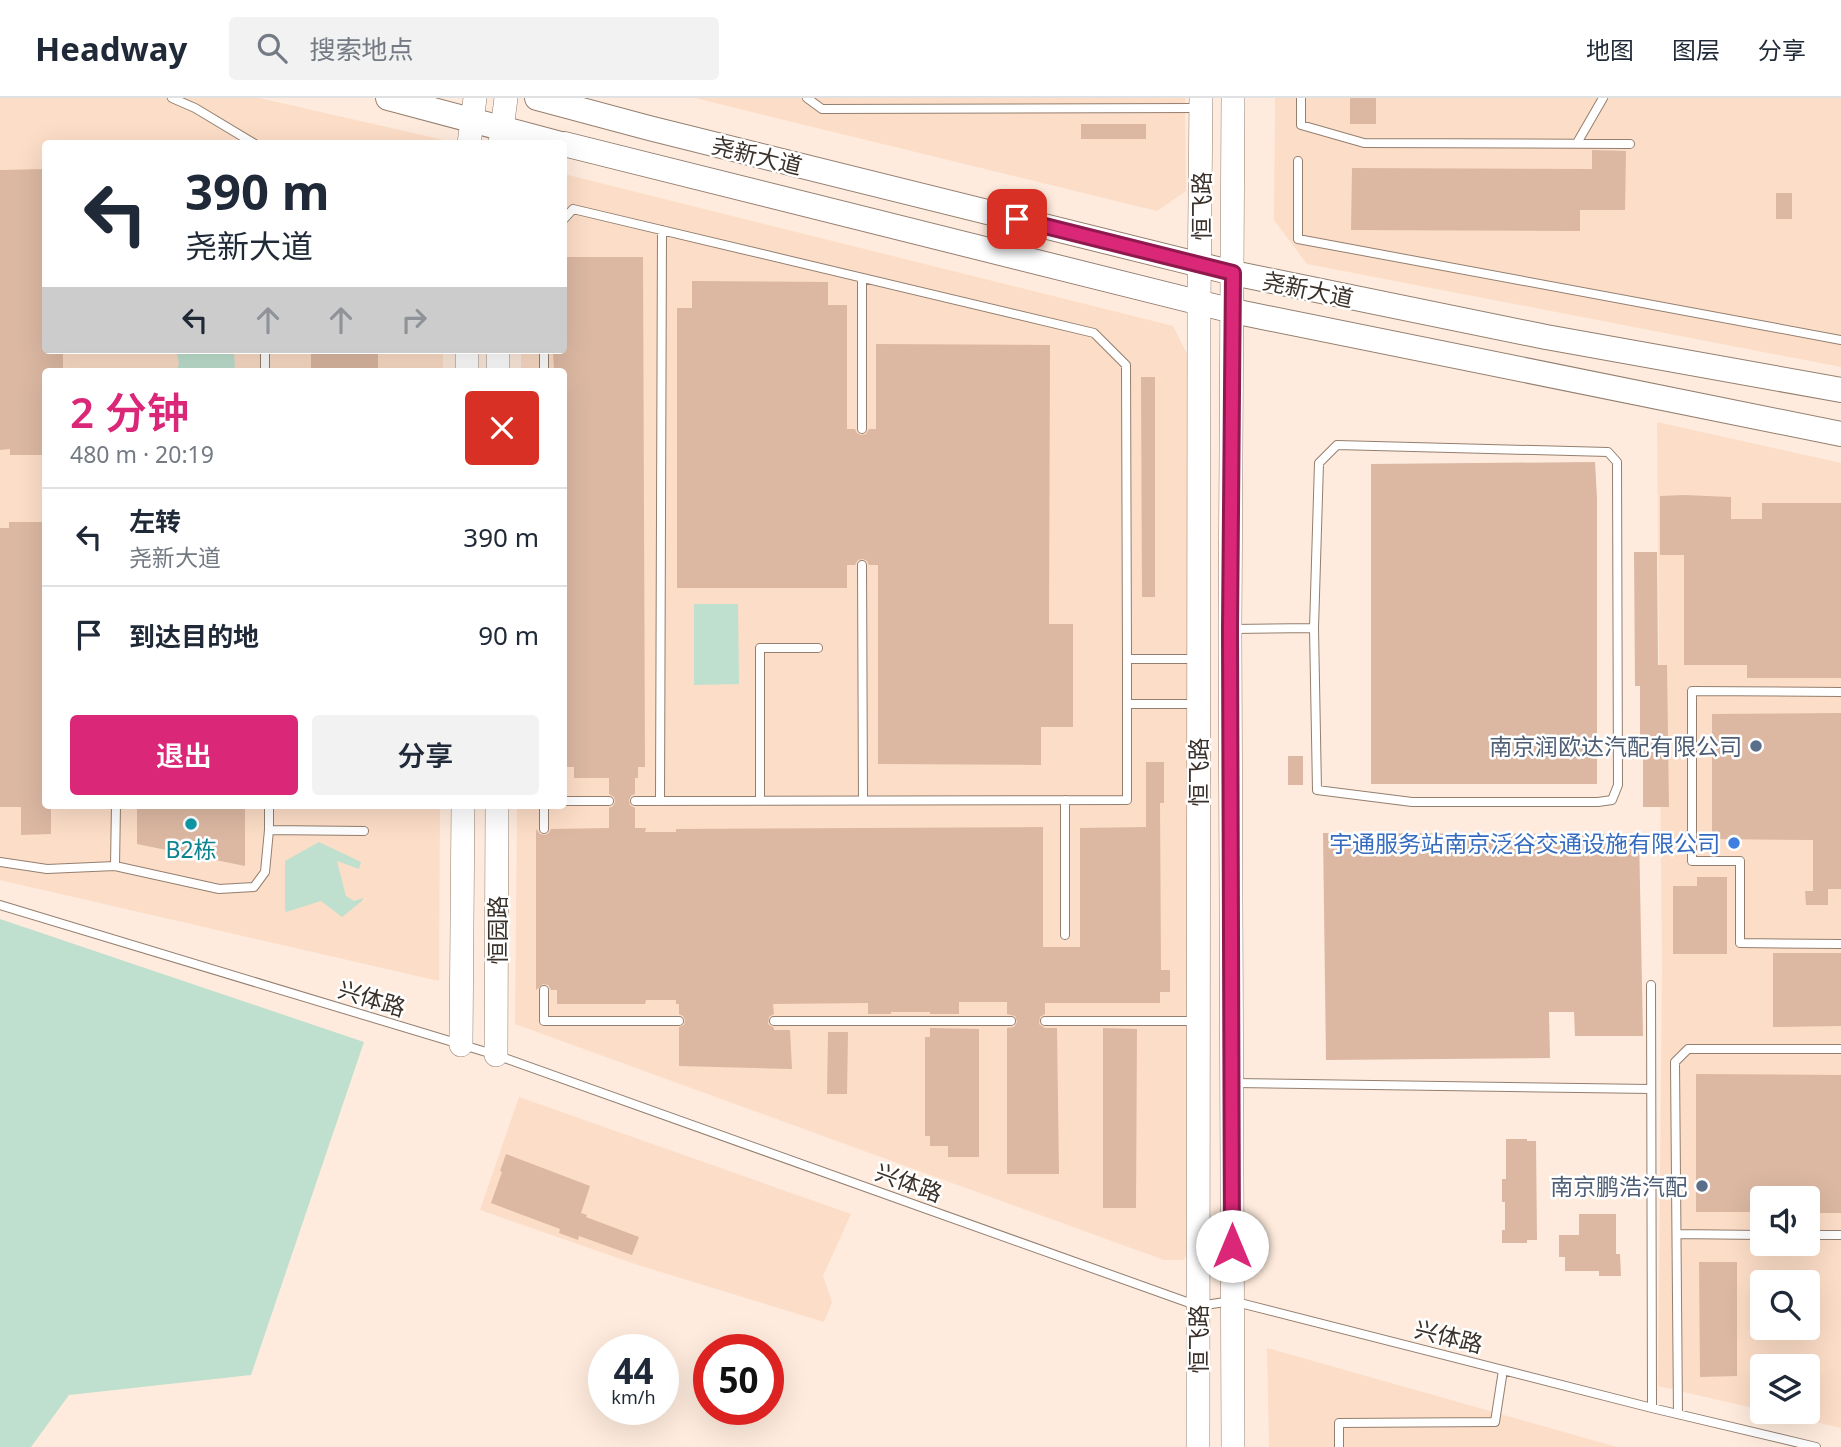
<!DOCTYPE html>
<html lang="zh">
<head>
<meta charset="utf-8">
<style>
	body { margin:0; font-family:"Noto Sans","Noto Sans SC",sans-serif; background:#f2f2f3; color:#1f2937; height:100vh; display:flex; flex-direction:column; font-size:26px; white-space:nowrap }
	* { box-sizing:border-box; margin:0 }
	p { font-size:23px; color:#747a83 }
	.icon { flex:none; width:38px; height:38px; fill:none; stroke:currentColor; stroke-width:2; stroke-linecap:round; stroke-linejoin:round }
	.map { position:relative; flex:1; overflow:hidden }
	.sheet { position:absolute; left:42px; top:270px; width:525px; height:441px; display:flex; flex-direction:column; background:#fff; border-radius:7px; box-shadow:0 7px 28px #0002 }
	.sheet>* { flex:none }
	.guide { position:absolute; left:42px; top:42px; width:525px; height:214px; border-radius:7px; box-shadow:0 7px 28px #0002; background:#fff; color:#1f2937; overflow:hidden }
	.fabs { position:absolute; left:1750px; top:1088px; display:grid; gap:14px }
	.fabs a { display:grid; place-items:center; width:70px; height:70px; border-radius:7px; background:#fff; box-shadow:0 7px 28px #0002; font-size:35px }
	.speed { position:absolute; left:588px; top:1236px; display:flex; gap:14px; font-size:35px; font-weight:700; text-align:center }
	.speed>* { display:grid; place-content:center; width:91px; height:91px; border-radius:50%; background:#fff; box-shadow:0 7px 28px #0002; line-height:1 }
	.speed small { font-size:18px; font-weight:400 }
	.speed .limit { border:10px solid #d22; background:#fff; color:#111 }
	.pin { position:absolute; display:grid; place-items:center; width:60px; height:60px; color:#fff; margin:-30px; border-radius:14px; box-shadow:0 4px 10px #0006 }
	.me { position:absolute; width:77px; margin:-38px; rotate:0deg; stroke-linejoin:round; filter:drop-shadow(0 0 5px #0008) }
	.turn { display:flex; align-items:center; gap:24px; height:147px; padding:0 28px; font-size:32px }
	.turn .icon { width:91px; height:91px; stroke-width:2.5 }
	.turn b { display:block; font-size:49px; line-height:60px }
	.lanes { display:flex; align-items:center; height:66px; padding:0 28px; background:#0003; justify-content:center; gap:35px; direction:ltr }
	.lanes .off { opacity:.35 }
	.round { display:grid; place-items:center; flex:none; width:74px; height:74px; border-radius:7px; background:#f2f2f3 }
	.summary { display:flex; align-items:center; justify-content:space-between; height:119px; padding:0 28px }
	h1 { font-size:42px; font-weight:600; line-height:52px; color:#db2777 }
	.primary-button { display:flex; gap:14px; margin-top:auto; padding:14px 28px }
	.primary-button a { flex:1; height:80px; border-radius:7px; background:#db2777; color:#fff; font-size:28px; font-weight:600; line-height:80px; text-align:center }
	.primary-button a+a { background:#f2f2f3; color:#1f2937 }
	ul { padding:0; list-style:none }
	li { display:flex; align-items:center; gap:21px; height:98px; padding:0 28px; border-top:2px solid #e0e1e3 }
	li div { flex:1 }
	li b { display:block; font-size:26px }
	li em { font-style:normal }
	header { display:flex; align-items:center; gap:42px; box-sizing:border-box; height:98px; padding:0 35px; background:#fff; border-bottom:2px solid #e0e1e3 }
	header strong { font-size:33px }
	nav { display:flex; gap:38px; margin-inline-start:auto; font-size:24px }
	.search { width:490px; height:63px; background:#f2f2f3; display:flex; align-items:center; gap:18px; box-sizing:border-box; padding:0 24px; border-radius:7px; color:#747a83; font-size:26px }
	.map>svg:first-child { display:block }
</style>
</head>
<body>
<header>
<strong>Headway</strong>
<div class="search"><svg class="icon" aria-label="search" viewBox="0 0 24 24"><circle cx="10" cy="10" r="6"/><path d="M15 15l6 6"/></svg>搜索地点</div>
<nav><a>地图</a><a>图层</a><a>分享</a></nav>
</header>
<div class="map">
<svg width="1841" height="1349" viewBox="0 0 1841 1349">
	<rect width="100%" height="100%" fill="#feebdd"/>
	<path fill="#fcddc7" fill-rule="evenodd" d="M0 0H259L444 42V46H46V252H443V273H46V707H440L439 883 0 782Z
		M695 0H1185L1186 93 1157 113Z
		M1275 0H1841V269L1307 166 1274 122Z
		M564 76 1173 228 1188 258 1190 1147 1184 1162H1164L515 926 517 707H564V273H521V252H564Z
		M1657 324 1841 365V1330L1773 1314H1808V1269H1762V1312L1658 1288 1662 871ZM1762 1101H1808V1146H1762ZM1762 1185H1808V1230H1762Z
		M519 999 851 1116 823 1178 832 1204 824 1224 638 1167 480 1112Z
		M1267 1250 1617 1349H1269Z"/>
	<path fill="#bfe0ce" d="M176 252H234L235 273H177L179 265Z
		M694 506H738L739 586 694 587Z
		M319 744 361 764 359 771 337 763 346 798 354 803 363 800 362 803 342 819 321 803 286 814 285 811V763Z
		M0 821 364 944 251 1277 69 1297 31 1349H0Z"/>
	<path fill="#dcb8a2" d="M1350 0H1376V26H1350Z
		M1081 26H1146V41H1081Z
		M1592 52 1626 53 1625 112H1580V133L1351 132 1352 70 1592 71Z
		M46 71V252H63V273H46V357H10V351L0 352V72Z
		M1776 95H1792V121H1776Z
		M564 159H643L645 669H638V680H635V696L631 698 629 702 630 707 635 710V730H646L645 734H676V731L1043 729V849H1080V730L1146 729V664H1164V705H1160L1161 872H1170V894H1160V905H1045V916L1040 919 1039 926 1045 930H1057L1059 1076H1007V930L1014 929 1017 924 1015 918 1007 916V904H959V916H930V914H891V916H868V905L773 906 774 916 769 919 768 926 774 930V932H790L792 971 679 968V929L684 927 685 922 683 918 679 916V906H676V902H646L645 906H557V892H551L548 887 543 886 536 892V731L540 736 545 737 549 735 551 731 609 730V710L613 708 615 704 614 699 609 696V680H574V669H564V273H554L553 252H564Z
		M692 183 828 184V207H847V331H855L857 335 861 337 866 336 869 331H876V246L1050 247 1049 526H1073V629H1041V667L878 666V467H869L867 463 863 461 858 462 855 467H847V490H677V210H692Z
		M311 252H378V273H311Z
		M1141 279H1155V499H1142Z
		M1595 364 1597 400V686H1371V366Z
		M1684 397 1731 399V421H1762V405H1841V580H1747V567H1684V457H1660V398Z
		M9 424H46V707H51V736L21 737V709H0V430H9Z
		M1634 454H1657L1658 567H1667L1669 709H1643V661H1640V588H1635Z
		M1841 615V791H1828V807H1806L1805 793H1813V742L1712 741V616Z
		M1288 658H1303V687H1288Z
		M137 707H245V768L137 746Z
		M1323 735 1639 736 1643 938H1575L1574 914H1549L1550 960 1326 962Z
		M1697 779H1727V856H1673V788H1697Z
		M1773 855H1841V928L1773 929Z
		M930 930 979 931V1059H948V1048H930V1038H925V939H930Z
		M1103 930 1137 931 1136 1110H1103Z
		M828 934H848L847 996H827Z
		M1696 976 1841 977V1115H1808V1101H1762V1114H1696Z
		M1506 1041H1527V1043H1536L1537 1142H1527V1145H1502V1132H1505V1104H1502V1081H1506Z
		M506 1056 590 1088 581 1115 587 1117 586 1119 639 1139 632 1157 579 1138 578 1142 559 1135 560 1131 491 1105 502 1074 500 1073Z
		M1579 1116H1616V1156H1620L1621 1178H1599V1173H1565V1159H1559V1137H1579Z
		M1699 1164H1737V1278L1700 1279Z"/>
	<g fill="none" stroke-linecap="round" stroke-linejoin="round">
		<defs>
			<path id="lane" d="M172 0 195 10 255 46
				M807 0 822 11 1198 10
				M1301 0V27L1364 45 1630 46
				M1577 45 1603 0
				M1298 63V141L1841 242
				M564 121 573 111 1094 235 1126 267 1127 561H1196
				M862 180V331
				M265 252V273
				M544 252V273
				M862 467 863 702
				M1233 531 1314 530 1319 365 1337 347 1608 354 1617 364 1618 687 1612 702 1598 704H1412L1317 692 1314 530
				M1841 594 1692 593V763H1740V845L1841 846
				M1127 606H1197
				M564 703H609
				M635 703 1127 702V561
				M660 703 662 132
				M760 703V550H818
				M116 707 115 768 219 791 254 789 265 774 269 732
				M269 707V732L364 733
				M544 707V731
				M0 764 47 771 115 768
				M0 807 496 957 1198 1208 1232 1203 1652 1310 1816 1349
				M1065 837V702
				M1651 887 1652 1310
				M544 892V923H679
				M774 923H1011
				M1045 923H1196
				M1235 985 1651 991
				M1677 1136 1762 1137
				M1808 1137H1841
				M1678 1316 1675 964 1688 951H1841
				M1339 1349V1325L1495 1324 1503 1272"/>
			<path id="secondary" d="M1233 0 1230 531 1233 1349
				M469 46 475 0
				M500 46 506 0
				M467 273V252
				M498 273V252
				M461 947 463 707
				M496 957 497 707
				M1198 1349 1199 204 1201 0"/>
			<path id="primary" d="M388 0 561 46
				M537 0 649 30 1233 175 1546 239 1841 292
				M564 46 1233 213 1841 336"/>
		</defs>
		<use href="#lane" stroke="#947f6f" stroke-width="10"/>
		<use href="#secondary" stroke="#947f6f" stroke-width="24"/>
		<use href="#primary" stroke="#947f6f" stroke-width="26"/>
		<use href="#lane" stroke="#fff" stroke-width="8"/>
		<use href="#secondary" stroke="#fff" stroke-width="23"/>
		<use href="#primary" stroke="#fff" stroke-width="24"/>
	</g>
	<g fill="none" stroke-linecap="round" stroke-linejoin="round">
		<defs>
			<path id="route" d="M1017 121 1233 175 1230 531 1232 1148"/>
		</defs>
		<use href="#route" stroke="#8e194d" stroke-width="18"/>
		<use href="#route" stroke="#db2777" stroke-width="12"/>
	</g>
	<g fill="#5c6f8a" stroke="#fff" stroke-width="2.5">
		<circle cx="1756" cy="648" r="7"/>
		<circle cx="1702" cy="1088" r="7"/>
	</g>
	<circle fill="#0f9aa8" stroke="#fff" stroke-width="2.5" cx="191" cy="726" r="7"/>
	<circle fill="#3f7fe0" stroke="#fff" stroke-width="2.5" cx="1734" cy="745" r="7"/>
	<g text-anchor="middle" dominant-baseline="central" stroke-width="5" stroke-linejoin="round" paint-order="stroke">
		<g font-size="23" fill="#3a312a" stroke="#fff">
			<text transform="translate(757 57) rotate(14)">尧新大道</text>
			<text transform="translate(1201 108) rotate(-90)">恒飞路</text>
			<text transform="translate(1308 191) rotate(12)">尧新大道</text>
			<text transform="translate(1198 674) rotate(-90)">恒飞路</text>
			<text transform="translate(497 832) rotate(-90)">恒园路</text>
			<text transform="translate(372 900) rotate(17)">兴体路</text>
			<text transform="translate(909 1084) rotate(20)">兴体路</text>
			<text transform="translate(1449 1238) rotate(14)">兴体路</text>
			<text transform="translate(1198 1241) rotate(-90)">恒飞路</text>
		</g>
		<g font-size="23" fill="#4e5e75" stroke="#fff" text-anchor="end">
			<text x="1742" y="648">南京润欧达汽配有限公司</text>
			<text x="1688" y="1088">南京鹏浩汽配</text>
		</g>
		<g font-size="23" fill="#366cbe" stroke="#fff" text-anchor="end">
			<text x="1720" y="745">宇通服务站南京泛谷交通设施有限公司</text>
		</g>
		<g font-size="23" fill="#0d838f" stroke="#fff">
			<text x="191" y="751">B2栋</text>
		</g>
	</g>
</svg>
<div class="fabs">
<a><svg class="icon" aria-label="sound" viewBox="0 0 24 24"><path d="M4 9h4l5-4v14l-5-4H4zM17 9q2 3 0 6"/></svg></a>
<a><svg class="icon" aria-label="search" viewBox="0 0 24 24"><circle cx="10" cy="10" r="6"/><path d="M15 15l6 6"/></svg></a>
<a><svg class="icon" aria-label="layers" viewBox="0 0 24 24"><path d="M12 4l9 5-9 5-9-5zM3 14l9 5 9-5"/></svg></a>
</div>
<div class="speed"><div>44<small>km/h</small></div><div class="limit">50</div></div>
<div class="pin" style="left:1017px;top:121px;background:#d93025"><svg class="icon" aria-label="arrive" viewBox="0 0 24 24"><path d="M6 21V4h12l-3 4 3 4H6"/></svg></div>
<svg class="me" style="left:1232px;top:1148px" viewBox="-20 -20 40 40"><circle r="19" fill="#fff"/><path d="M0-13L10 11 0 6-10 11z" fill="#db2777"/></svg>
<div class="guide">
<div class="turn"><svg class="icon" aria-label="left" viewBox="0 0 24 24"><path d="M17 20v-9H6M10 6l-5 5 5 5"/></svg><div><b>390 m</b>尧新大道</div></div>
<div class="lanes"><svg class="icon" aria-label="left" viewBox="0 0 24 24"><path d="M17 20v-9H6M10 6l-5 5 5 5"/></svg><svg class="icon off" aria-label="ahead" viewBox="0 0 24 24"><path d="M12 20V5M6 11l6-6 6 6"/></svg><svg class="icon off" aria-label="ahead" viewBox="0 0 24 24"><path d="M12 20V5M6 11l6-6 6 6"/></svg><svg class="icon off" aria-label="right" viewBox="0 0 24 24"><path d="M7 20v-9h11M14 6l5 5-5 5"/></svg></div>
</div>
<section class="sheet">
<div class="summary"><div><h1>2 分钟</h1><p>480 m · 20:19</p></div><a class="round" style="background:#d93025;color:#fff"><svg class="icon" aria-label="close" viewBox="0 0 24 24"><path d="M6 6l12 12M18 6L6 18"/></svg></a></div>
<ul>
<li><svg class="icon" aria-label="left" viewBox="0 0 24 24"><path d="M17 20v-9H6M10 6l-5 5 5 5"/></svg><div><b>左转</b><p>尧新大道</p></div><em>390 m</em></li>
<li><svg class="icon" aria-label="arrive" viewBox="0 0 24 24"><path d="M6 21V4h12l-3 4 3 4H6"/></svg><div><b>到达目的地</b></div><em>90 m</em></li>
</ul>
<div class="primary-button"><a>退出</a><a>分享</a></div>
</section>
</div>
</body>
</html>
